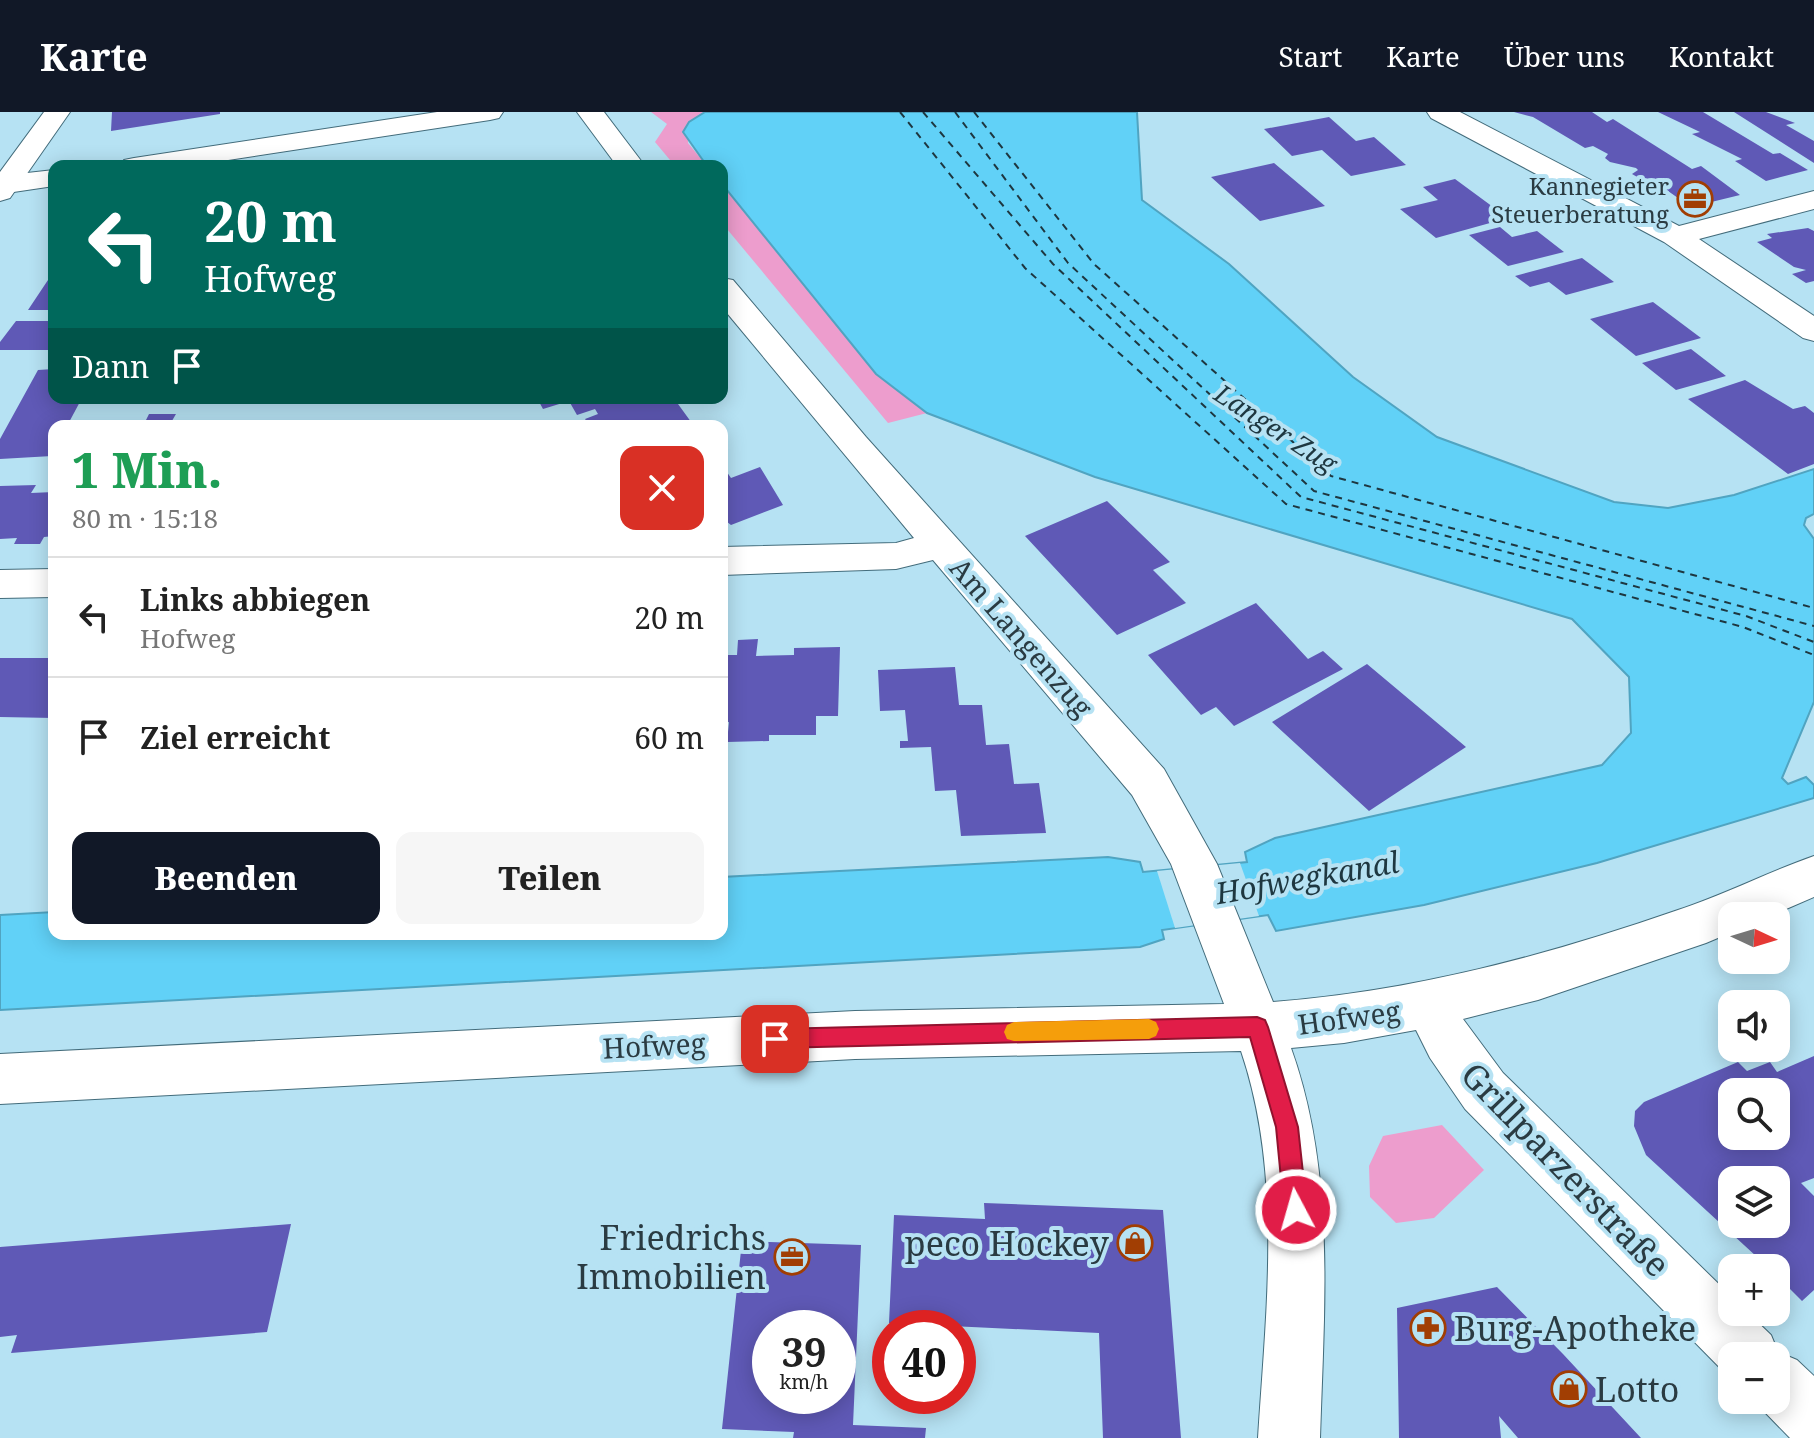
<!DOCTYPE html>
<html lang="de">
<head>
<meta charset="utf-8">
<style>
	body { margin:0; font-family:"Noto Serif",serif; background:#f6f6f6; color:#222; height:100vh; display:flex; flex-direction:column; font-size:30px; white-space:nowrap }
	* { box-sizing:border-box; margin:0 }
	p { font-size:26px; color:#767676 }
	.icon { flex:none; width:44px; height:44px; fill:none; stroke:currentColor; stroke-width:2; stroke-linecap:round; stroke-linejoin:round }
	.map { position:relative; flex:1; overflow:hidden }
	.details { position:absolute; left:48px; top:308px; width:680px; height:520px; display:flex; flex-direction:column; background:#fff; border-radius:16px; box-shadow:0 4px 20px #0003 }
	.details>* { flex:none }
	.guide { position:absolute; left:48px; top:48px; width:680px; height:244px; border-radius:16px; box-shadow:0 4px 20px #0003; background:#00695c; color:#fff; overflow:hidden }
	.needle { width:52px; rotate:94deg }
	.buttons { position:absolute; left:1718px; top:790px; display:grid; gap:16px }
	.buttons a { display:grid; place-items:center; width:72px; height:72px; border-radius:16px; background:#fff; box-shadow:0 4px 20px #0003; font-size:40px }
	.speed { position:absolute; left:752px; top:1198px; display:flex; gap:16px; font-size:40px; font-weight:700; text-align:center }
	.speed>* { display:grid; place-content:center; width:104px; height:104px; border-radius:50%; background:#fff; box-shadow:0 4px 20px #0003; line-height:1 }
	.speed small { font-size:20px; font-weight:400 }
	.speed .limit { border:12px solid #d22; background:#fff; color:#111 }
	.pin { position:absolute; display:grid; place-items:center; width:68px; height:68px; color:#fff; margin:-34px; border-radius:16px; box-shadow:0 4px 12px #0006 }
	.me { position:absolute; width:88px; margin:-44px; rotate:354deg; stroke-linejoin:round; filter:drop-shadow(0 0 6px #0008) }
	.turn { display:flex; align-items:center; gap:28px; height:168px; padding:0 24px; font-size:36px }
	.turn .icon { width:104px; height:104px; stroke-width:2.5 }
	.turn b { display:block; font-size:56px; line-height:68px }
	.then { display:flex; align-items:center; height:76px; padding:0 24px; background:#0003; gap:16px; font-size:30px }
	.round { display:grid; place-items:center; flex:none; width:84px; height:84px; border-radius:16px; background:#f6f6f6 }
	.headline { display:flex; align-items:center; justify-content:space-between; height:136px; padding:0 24px }
	h1 { font-size:48px; font-weight:800; line-height:60px; color:#1e9e55 }
	.button { display:flex; gap:16px; margin-top:auto; padding:16px 24px }
	.button a { flex:1; height:92px; border-radius:16px; background:#111827; color:#fff; font-size:32px; font-weight:800; line-height:92px; text-align:center }
	.button a+a { background:#f6f6f6; color:#222 }
	ul { padding:0; list-style:none }
	li { display:flex; align-items:center; gap:24px; height:120px; padding:0 24px; border-top:2px solid #e0e0e0 }
	li div { flex:1 }
	li b { display:block; font-size:30px }
	li em { font-style:normal }
	header { display:flex; align-items:center; gap:48px; box-sizing:border-box; height:112px; padding:0 40px; background:#111827; color:#fff }
	header strong { font-size:38px }
	nav { display:flex; gap:44px; margin-inline-start:auto; font-size:28px }
	.map>svg:first-child { display:block }
</style>
</head>
<body>
<header>
<strong>Karte</strong>
<nav><a>Start</a><a>Karte</a><a>Über uns</a><a>Kontakt</a></nav>
</header>
<div class="map">
<svg width="1814" height="1326" viewBox="0 0 1814 1326">
	<rect width="100%" height="100%" fill="#b6e2f3"/>
	<path fill="#ed9dcd" d="M651 0H705L689 10 688 31 707 54H675L655 30 667 12Z
		M722 72 876 262 927 301 888 311 722 111Z
		M1442 1013 1484 1058 1434 1106 1396 1111 1370 1085 1369 1054 1383 1024Z"/>
	<path fill="#61d1f7" stroke="#50a4c1" stroke-width="2" d="M705 0H1137L1142 88 1229 152 1353 265 1437 325 1614 390 1668 396 1734 383 1814 357V402L1806 406 1804 413 1814 427V590L1782 666 1788 672 1806 665 1814 673V686L1597 751 1424 793 1276 819 1268 803 1162 818 1164 827 1140 835 0 898V803L54 800V822H722V765L1108 745 1140 750 1143 760 1247 750 1245 740 1275 726 1602 653 1631 621 1629 565 1572 507 1095 365 927 301 876 262 722 72V54H707L683 20 689 10Z"/>
	<path fill="#b6e2f3" d="M1240 751 1259 804 1175 816 1157 759Z"/>
	<g fill="none" stroke-linecap="round" stroke-linejoin="round">
		<path stroke="#1e3740" stroke-width="2" stroke-dasharray="7 6" stroke-linecap="butt" d="M900 0 1025 156 1286 392 1743 515 1814 543
			M923 0 1053 152 1301 385 1746 504 1814 530
			M955 0 1068 151 1314 379 1814 514
			M974 0 1094 152 1331 364 1814 496"/>
	</g>
	<path fill="#5f59b6" fill-rule="evenodd" d="M112 0H220V2L111 19Z
		M1514 0H1592L1607 10 1613 7 1692 57 1701 54 1740 83 1699 93 1685 84 1678 86 1651 67 1639 66 1632 62 1638 58 1636 56 1610 50 1605 46 1608 42 1593 34 1585 36 1533 5Z
		M1658 0H1703L1773 42 1780 41 1808 58 1766 69 1735 49 1742 47 1692 22 1700 20Z
		M1734 0H1766L1795 11 1786 13 1814 29V51Z
		M1329 5 1356 29 1374 25 1406 53 1351 64 1322 38 1292 44 1264 17Z
		M1274 51 1299 72 1325 94 1260 109 1211 65Z
		M1455 67 1508 106 1436 126 1400 97 1438 88 1423 75Z
		M1500 115 1512 125 1537 119 1564 140 1508 154 1469 123Z
		M1808 116 1814 119V169L1806 171 1792 162 1806 158 1794 155 1757 130 1772 126 1767 122Z
		M1582 146 1614 170 1566 183 1549 170 1530 175 1515 164Z
		M54 159V198H28Z
		M1653 190 1701 226 1636 244 1590 207Z
		M16 209H54V238H0V230Z
		M1691 237 1726 264 1676 278 1642 251Z
		M54 257V286H82L67 314H54L52 344 0 347V327L38 258Z
		M1745 268 1793 297 1805 294 1814 301V352L1788 362 1688 287Z
		M537 286H684L686 290 678 292 694 314H590L585 307 598 302 595 297 577 303 569 289 543 297Z
		M149 302H176L169 314H143Z
		M722 353 731 366 760 355 783 393 731 413 722 406Z
		M36 373 31 381 54 380V424L44 425 40 432H14L17 426 0 427V374Z
		M1107 389 1170 450 1153 458 1186 491 1117 523 1025 424Z
		M1256 491 1308 547 1323 539 1343 557 1234 614 1216 595 1201 603 1148 543Z
		M758 527 756 544 794 543V536L840 535 838 604H816V623H769V629L727 630 729 610 722 611V543H737L738 528Z
		M0 546H54V606L0 605Z
		M1367 552 1466 635 1369 699 1272 610Z
		M955 555 959 593H982L986 633 1009 632 1014 672 1039 671 1046 721 961 724 956 678 935 679 931 635 900 636V629H908L905 598 880 599 878 558Z
		M1814 944V1066L1801 1071 1814 1084V1178L1802 1189 1776 1163V1156H1769L1646 1043 1634 1014 1635 999 1644 990 1738 950 1747 959 1770 950 1777 960ZM1732 980H1776V1024H1732ZM1732 1068H1776V1112H1732Z
		M984 1091 1163 1098 1181 1326H1103L1099 1221 889 1211 894 1103 985 1107Z
		M291 1112 267 1220 11 1241 17 1223 0 1225V1135Z
		M742 1129 861 1133 853 1313 926 1316 925 1326H793L794 1320 722 1317ZM770 1216H838V1284H770Z
		M1497 1175 1563 1242 1641 1326H1518L1499 1304 1501 1326H1399L1397 1196Z"/>
	<g fill="none" stroke-linecap="round" stroke-linejoin="round">
		<defs>
			<path id="minor" d="M44 0H70L10 86 0 89V60Z
				M577 0H604L645 54H617Z
				M1427 0H1460L1679 114 1814 79V97L1699 127 1814 204V229L1803 226 1664 130 1431 6Z
				M722 166 733 168 866 325 1164 657 1217 752 1273 890C1413 879 1546 844 1678 798 1724 783 1768 760 1814 744V785L1770 804H1732V820L1706 831 1538 888 1463 907 1503 961 1732 1185V1200H1747L1771 1223 1778 1240 1797 1248 1814 1264V1326H1790L1755 1290 1776 1288V1244H1732V1266L1729 1265 1465 997 1430 946 1416 918 1344 931 1291 936C1336 1061 1324 1196 1320 1326H1258C1266 1198 1283 1063 1241 939L855 947 0 992V942L855 899 1224 892 1171 752 1132 683 933 448 896 457 722 463V435L896 431 914 426 722 195Z
				M54 457V485L0 486V458Z"/>
			<path id="major" d="M437 0H503L499 6 490 8 189 54H120L124 48 134 46Z
				M54 58V74L0 82V64Z"/>
		</defs>
		<use href="#minor" stroke="#436c7b" stroke-width="2"/>
		<use href="#major" stroke="#436c7b" stroke-width="2"/>
		<use href="#minor" fill="#fff" fill-rule="evenodd"/>
		<use href="#major" fill="#fff" fill-rule="evenodd"/>
	</g>
	<path fill="#e11d48" stroke="#92132f" stroke-width="2" d="M1257 905 1265 908 1268 915 1298 1015 1307 1098 1304 1106 1296 1109 1288 1106 1284 1098 1276 1015 1250 925 775 936 768 934 764 927 768 920 775 917Z"/>
	<path fill="#f59e0b" d="M1149 907 1156 910 1159 917 1156 924 1149 927 1014 929 1007 927 1004 920 1007 913 1014 910Z"/>
	<defs>
		<symbol id="office-ring" viewBox="-11 -11 22 22"><circle r="9.5" fill="#b6e2f3" stroke="#a13e03" stroke-width="1.5"/><path d="M-6-3h4V-5.5h4V-3h4V5H-6ZM-1-4.5V-3h2v-1.5ZM-6 0V1H6V0Z" fill="#a13e03"/></symbol>
		<symbol id="shop-ring" viewBox="-11 -11 22 22"><circle r="9.5" fill="#b6e2f3" stroke="#a13e03" stroke-width="1.5"/><path d="M-5-2.5h2.3a2.7 3.5 0 0 1 5.4 0H5L5.5 6h-11ZM-1.5-2.5h3a1.5 2.3 0 0 0-3 0Z" fill="#a13e03"/></symbol>
		<symbol id="pharmacy-ring" viewBox="-11 -11 22 22"><circle r="9.5" fill="#b6e2f3" stroke="#a13e03" stroke-width="1.5"/><path d="M-2-6h4v4h4v4h-4v4h-4v-4h-4v-4h4Z" fill="#a13e03"/></symbol>
	</defs>
	<g fill-rule="evenodd">
		<use href="#office-ring" x="1675" y="67" width="40" height="40"/>
		<use href="#shop-ring" x="1115" y="1111" width="40" height="40"/>
		<use href="#office-ring" x="772" y="1125" width="40" height="40"/>
		<use href="#pharmacy-ring" x="1408" y="1196" width="40" height="40"/>
		<use href="#shop-ring" x="1549" y="1257" width="40" height="40"/>
	</g>
	<g text-anchor="middle" dominant-baseline="central" stroke-width="8" stroke-linejoin="round" paint-order="stroke">
		<g font-size="24" fill="#2a3b42" stroke="#b6e2f3" text-anchor="end">
			<text x="1669" y="73">Kannegieter<tspan x="1669" dy="28">Steuerberatung</tspan></text>
		</g>
		<g font-size="26" font-style="italic" fill="#1e3740" stroke="#b6e2f3">
			<text transform="translate(1276 316) rotate(33)">Langer Zug</text>
		</g>
		<g font-size="28" fill="#2a3b42" stroke="#b6e2f3">
			<text transform="translate(1022 525) rotate(49)">Am Langenzug</text>
			<text transform="translate(1349 905) rotate(-8)">Hofweg</text>
			<text transform="translate(654 933) rotate(-3)">Hofweg</text>
		</g>
		<g font-size="30" font-style="italic" fill="#1e3740" stroke="#b6e2f3">
			<text transform="translate(1307 765) rotate(-10)">Hofwegkanal</text>
		</g>
		<g font-size="34" fill="#2a3b42" stroke="#b6e2f3">
			<text transform="translate(1566 1057) rotate(46)">Grillparzerstraße</text>
		</g>
		<g font-size="34" fill="#2a3b42" stroke="#b6e2f3" text-anchor="end">
			<text x="766" y="1125">Friedrichs<tspan x="766" dy="39">Immobilien</tspan></text>
			<text x="1109" y="1131">peco Hockey</text>
			<text x="1454" y="1216" text-anchor="start">Burg-Apotheke</text>
			<text x="1595" y="1277" text-anchor="start">Lotto</text>
		</g>
	</g>
</svg>
<div class="buttons">
<a><svg class="needle" viewBox="-14 -14 28 28"><path d="M0-13l5 13h-10z" fill="#e53935"/><path d="M0 13l5-13h-10z" fill="#767676"/></svg></a>
<a><svg class="icon" aria-label="sound" viewBox="0 0 24 24"><path d="M4 9h4l5-4v14l-5-4H4zM17 9q2 3 0 6"/></svg></a>
<a><svg class="icon" aria-label="search" viewBox="0 0 24 24"><circle cx="10" cy="10" r="6"/><path d="M15 15l6 6"/></svg></a>
<a><svg class="icon" aria-label="layers" viewBox="0 0 24 24"><path d="M12 4l9 5-9 5-9-5zM3 14l9 5 9-5"/></svg></a>
<a>+</a>
<a>−</a>
</div>
<div class="speed"><div>39<small>km/h</small></div><div class="limit">40</div></div>
<div class="pin" style="left:775px;top:927px;background:#d93025"><svg class="icon" aria-label="arrive" viewBox="0 0 24 24"><path d="M6 21V4h12l-3 4 3 4H6"/></svg></div>
<svg class="me" style="left:1296px;top:1098px" viewBox="-20 -20 40 40"><circle r="17" fill="#e11d48" stroke="#fff" stroke-width="3"/><path d="M0-11L8 9 0 5-8 9z" fill="#fff"/></svg>
<div class="guide">
<div class="turn"><svg class="icon" aria-label="left" viewBox="0 0 24 24"><path d="M17 20v-9H6M10 6l-5 5 5 5"/></svg><div><b>20 m</b>Hofweg</div></div>
<div class="then">Dann<svg class="icon" aria-label="arrive" viewBox="0 0 24 24"><path d="M6 21V4h12l-3 4 3 4H6"/></svg></div>
</div>
<section class="details">
<div class="headline"><div><h1>1 Min.</h1><p>80 m · 15:18</p></div><a class="round" style="background:#d93025;color:#fff"><svg class="icon" aria-label="close" viewBox="0 0 24 24"><path d="M6 6l12 12M18 6L6 18"/></svg></a></div>
<ul>
<li><svg class="icon" aria-label="left" viewBox="0 0 24 24"><path d="M17 20v-9H6M10 6l-5 5 5 5"/></svg><div><b>Links abbiegen</b><p>Hofweg</p></div><em>20 m</em></li>
<li><svg class="icon" aria-label="arrive" viewBox="0 0 24 24"><path d="M6 21V4h12l-3 4 3 4H6"/></svg><div><b>Ziel erreicht</b></div><em>60 m</em></li>
</ul>
<div class="button"><a>Beenden</a><a>Teilen</a></div>
</section>
</div>
</body>
</html>
